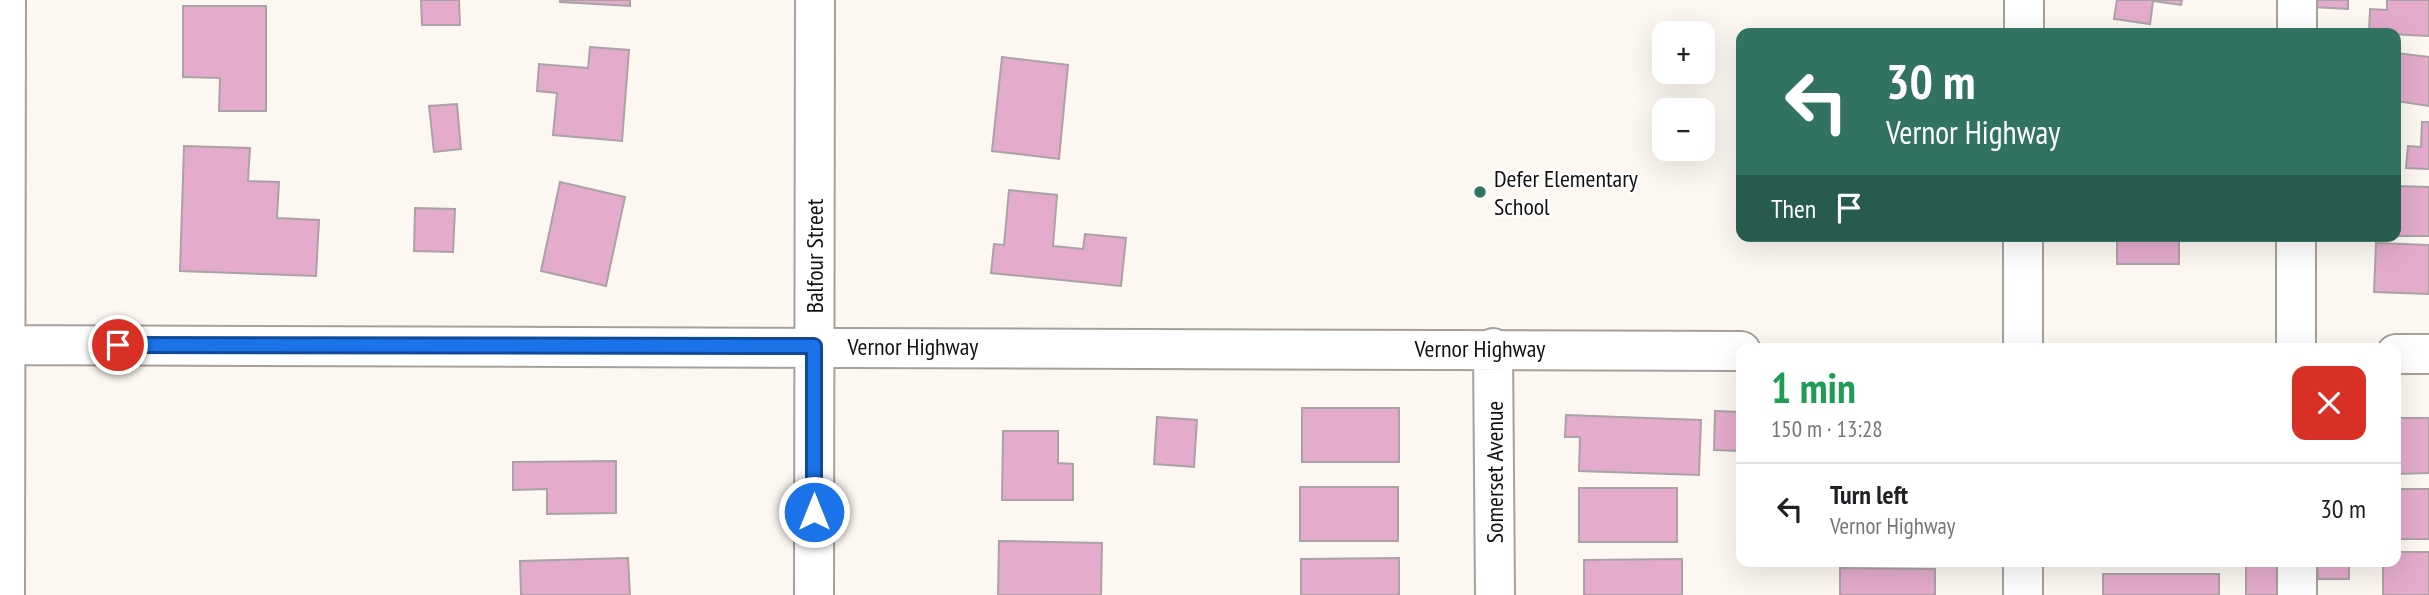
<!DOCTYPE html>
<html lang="en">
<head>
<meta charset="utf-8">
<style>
	body { margin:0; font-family:"PT Sans Narrow",sans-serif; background:#f2f2f2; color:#202124; height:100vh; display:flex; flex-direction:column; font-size:26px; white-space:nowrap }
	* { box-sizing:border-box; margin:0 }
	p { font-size:23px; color:#757577 }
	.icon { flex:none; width:38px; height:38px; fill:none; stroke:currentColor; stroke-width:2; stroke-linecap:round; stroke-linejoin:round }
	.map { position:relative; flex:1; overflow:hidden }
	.sheet { position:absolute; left:1736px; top:343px; width:665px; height:224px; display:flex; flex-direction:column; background:#fff; border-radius:14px; box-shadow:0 7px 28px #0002 }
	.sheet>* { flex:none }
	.guide { position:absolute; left:1736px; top:28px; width:665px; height:214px; border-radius:14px; box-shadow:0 7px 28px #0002; background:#317262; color:#fff; overflow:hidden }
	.controls { position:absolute; left:1652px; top:21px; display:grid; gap:14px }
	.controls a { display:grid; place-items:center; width:63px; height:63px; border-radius:14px; background:#fff; box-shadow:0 7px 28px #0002; font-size:35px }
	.pin { position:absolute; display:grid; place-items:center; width:60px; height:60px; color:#fff; margin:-30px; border:4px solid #fff; border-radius:50%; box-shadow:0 2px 7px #0007 }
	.me { position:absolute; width:77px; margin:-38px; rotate:0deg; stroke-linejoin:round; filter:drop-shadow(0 0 5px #0008) }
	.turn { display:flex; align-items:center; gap:24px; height:147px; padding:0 35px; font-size:32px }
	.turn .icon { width:91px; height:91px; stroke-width:2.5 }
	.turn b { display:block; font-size:49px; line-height:60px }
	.then { display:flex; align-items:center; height:66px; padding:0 35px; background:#0003; gap:14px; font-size:26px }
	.round { display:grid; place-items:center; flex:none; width:74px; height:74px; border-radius:14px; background:#f2f2f2 }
	.summary { display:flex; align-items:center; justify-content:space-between; height:119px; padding:0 35px }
	h1 { font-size:42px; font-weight:800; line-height:52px; color:#1e9e55 }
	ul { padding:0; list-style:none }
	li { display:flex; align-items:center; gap:21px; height:91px; padding:0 35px; border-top:2px solid #e0e0e0 }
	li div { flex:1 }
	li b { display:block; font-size:26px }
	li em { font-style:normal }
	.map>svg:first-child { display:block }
</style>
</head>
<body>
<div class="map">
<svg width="2429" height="595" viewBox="0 0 2429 595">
	<rect width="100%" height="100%" fill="#fdf7f1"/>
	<path fill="#e4abcd" stroke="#aaa2a6" stroke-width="2" d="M421 0H459L460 25H422Z
		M560 0H630V6L560 2Z
		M2117 0H2182L2181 5 2153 1 2150 24 2114 19Z
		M2313 0H2348V9L2312 7Z
		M2387 0H2429V36L2369 33 2370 9 2387 10Z
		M183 6H266V111H219L220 78 183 77Z
		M2244 29 2285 30V33H2244Z
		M590 47 629 50 622 141 553 135 557 93 537 91 539 64 588 68Z
		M2396 53 2429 57V106L2396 101Z
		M1002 57 1068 65 1059 159 992 151Z
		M457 104 461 149 434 152 429 106Z
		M2422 122H2429V169L2406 168 2408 146 2421 147Z
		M184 146 250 148 248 181 279 182 277 218 319 220 316 276 180 271Z
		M560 182 625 197 606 286 541 271Z
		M2396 186 2429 187V236H2396Z
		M1009 190 1057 195 1053 246 1083 249 1085 234 1126 238 1121 286 991 273 994 244 1004 245Z
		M415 208 455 209 453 252 414 251Z
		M2117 236H2179V264H2117Z
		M2376 243 2429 245V294L2374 292Z
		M1302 408H1399V462H1302Z
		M1715 411 1741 412V451L1714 450Z
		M1566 415 1701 420 1699 475 1579 471 1580 437H1565Z
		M1157 417 1197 420 1194 467 1154 464Z
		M2396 418H2429V473L2396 474Z
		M1003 431H1058V463L1073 464V500H1002Z
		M616 461V513L547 514V489L513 490V462Z
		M1300 487H1398V541H1300Z
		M1579 488H1677V542H1579Z
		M2396 489H2429V539H2396Z
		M999 541 1102 543 1101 595H998Z
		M2396 552H2429V595H2383V562H2396Z
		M628 558 630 595H521L520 561Z
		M1399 558V595H1301V559Z
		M1682 559V595H1584V560Z
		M2246 562H2286V595H2246Z
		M2317 562H2349V579H2318Z
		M1840 568 1935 569V595H1840Z
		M2103 574H2219V595H2103Z"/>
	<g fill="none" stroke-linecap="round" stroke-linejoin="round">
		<defs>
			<path id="minor" d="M2024 33V0
				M2297 33V0
				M0 345 1741 351
				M1493 348 1495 595
				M2023 348V236
				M2296 348V236
				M2396 354H2429
				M2023 562V595
				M2297 562V595
				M5 595 6 0
				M814 595 815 0"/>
		</defs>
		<use href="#minor" stroke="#a6a09b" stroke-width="42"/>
		<use href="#minor" stroke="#fff" stroke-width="38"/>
	</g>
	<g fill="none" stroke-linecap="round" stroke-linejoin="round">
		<defs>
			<path id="route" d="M118 345 814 346V512"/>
		</defs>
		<use href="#route" stroke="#114b97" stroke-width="18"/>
		<use href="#route" stroke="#1a73e8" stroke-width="12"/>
	</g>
	<circle fill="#317262" stroke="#fff" stroke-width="2.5" cx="1480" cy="192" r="7"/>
	<g text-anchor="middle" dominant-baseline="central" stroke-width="5" stroke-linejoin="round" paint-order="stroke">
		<g font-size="24" fill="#13110f" stroke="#fff" text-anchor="start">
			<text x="1494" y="178">Defer Elementary<tspan x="1494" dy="28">School</tspan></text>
		</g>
		<g font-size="24" fill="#13110f" stroke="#fff">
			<text transform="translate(814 256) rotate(-90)">Balfour Street</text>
			<text x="913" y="346">Vernor Highway</text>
			<text x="1480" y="348">Vernor Highway</text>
			<text transform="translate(1494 472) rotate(-90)">Somerset Avenue</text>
		</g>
	</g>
</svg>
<div class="controls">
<a>+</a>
<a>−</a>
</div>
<div class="pin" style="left:118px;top:345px;background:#d93025"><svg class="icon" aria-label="arrive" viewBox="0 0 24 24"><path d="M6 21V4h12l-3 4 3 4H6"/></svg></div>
<svg class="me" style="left:814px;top:512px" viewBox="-20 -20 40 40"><circle r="17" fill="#1a73e8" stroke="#fff" stroke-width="3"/><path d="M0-11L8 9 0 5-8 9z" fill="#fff"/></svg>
<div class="guide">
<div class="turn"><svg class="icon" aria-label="left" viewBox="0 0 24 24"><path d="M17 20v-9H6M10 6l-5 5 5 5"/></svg><div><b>30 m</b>Vernor Highway</div></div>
<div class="then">Then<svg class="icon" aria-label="arrive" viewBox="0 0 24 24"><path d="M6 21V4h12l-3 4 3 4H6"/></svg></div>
</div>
<section class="sheet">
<div class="summary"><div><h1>1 min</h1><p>150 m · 13:28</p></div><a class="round" style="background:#d93025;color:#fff"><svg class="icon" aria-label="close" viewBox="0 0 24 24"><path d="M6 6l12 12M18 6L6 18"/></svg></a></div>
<ul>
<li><svg class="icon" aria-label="left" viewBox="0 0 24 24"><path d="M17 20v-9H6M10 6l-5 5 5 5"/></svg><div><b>Turn left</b><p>Vernor Highway</p></div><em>30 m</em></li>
</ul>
</section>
</div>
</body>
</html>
